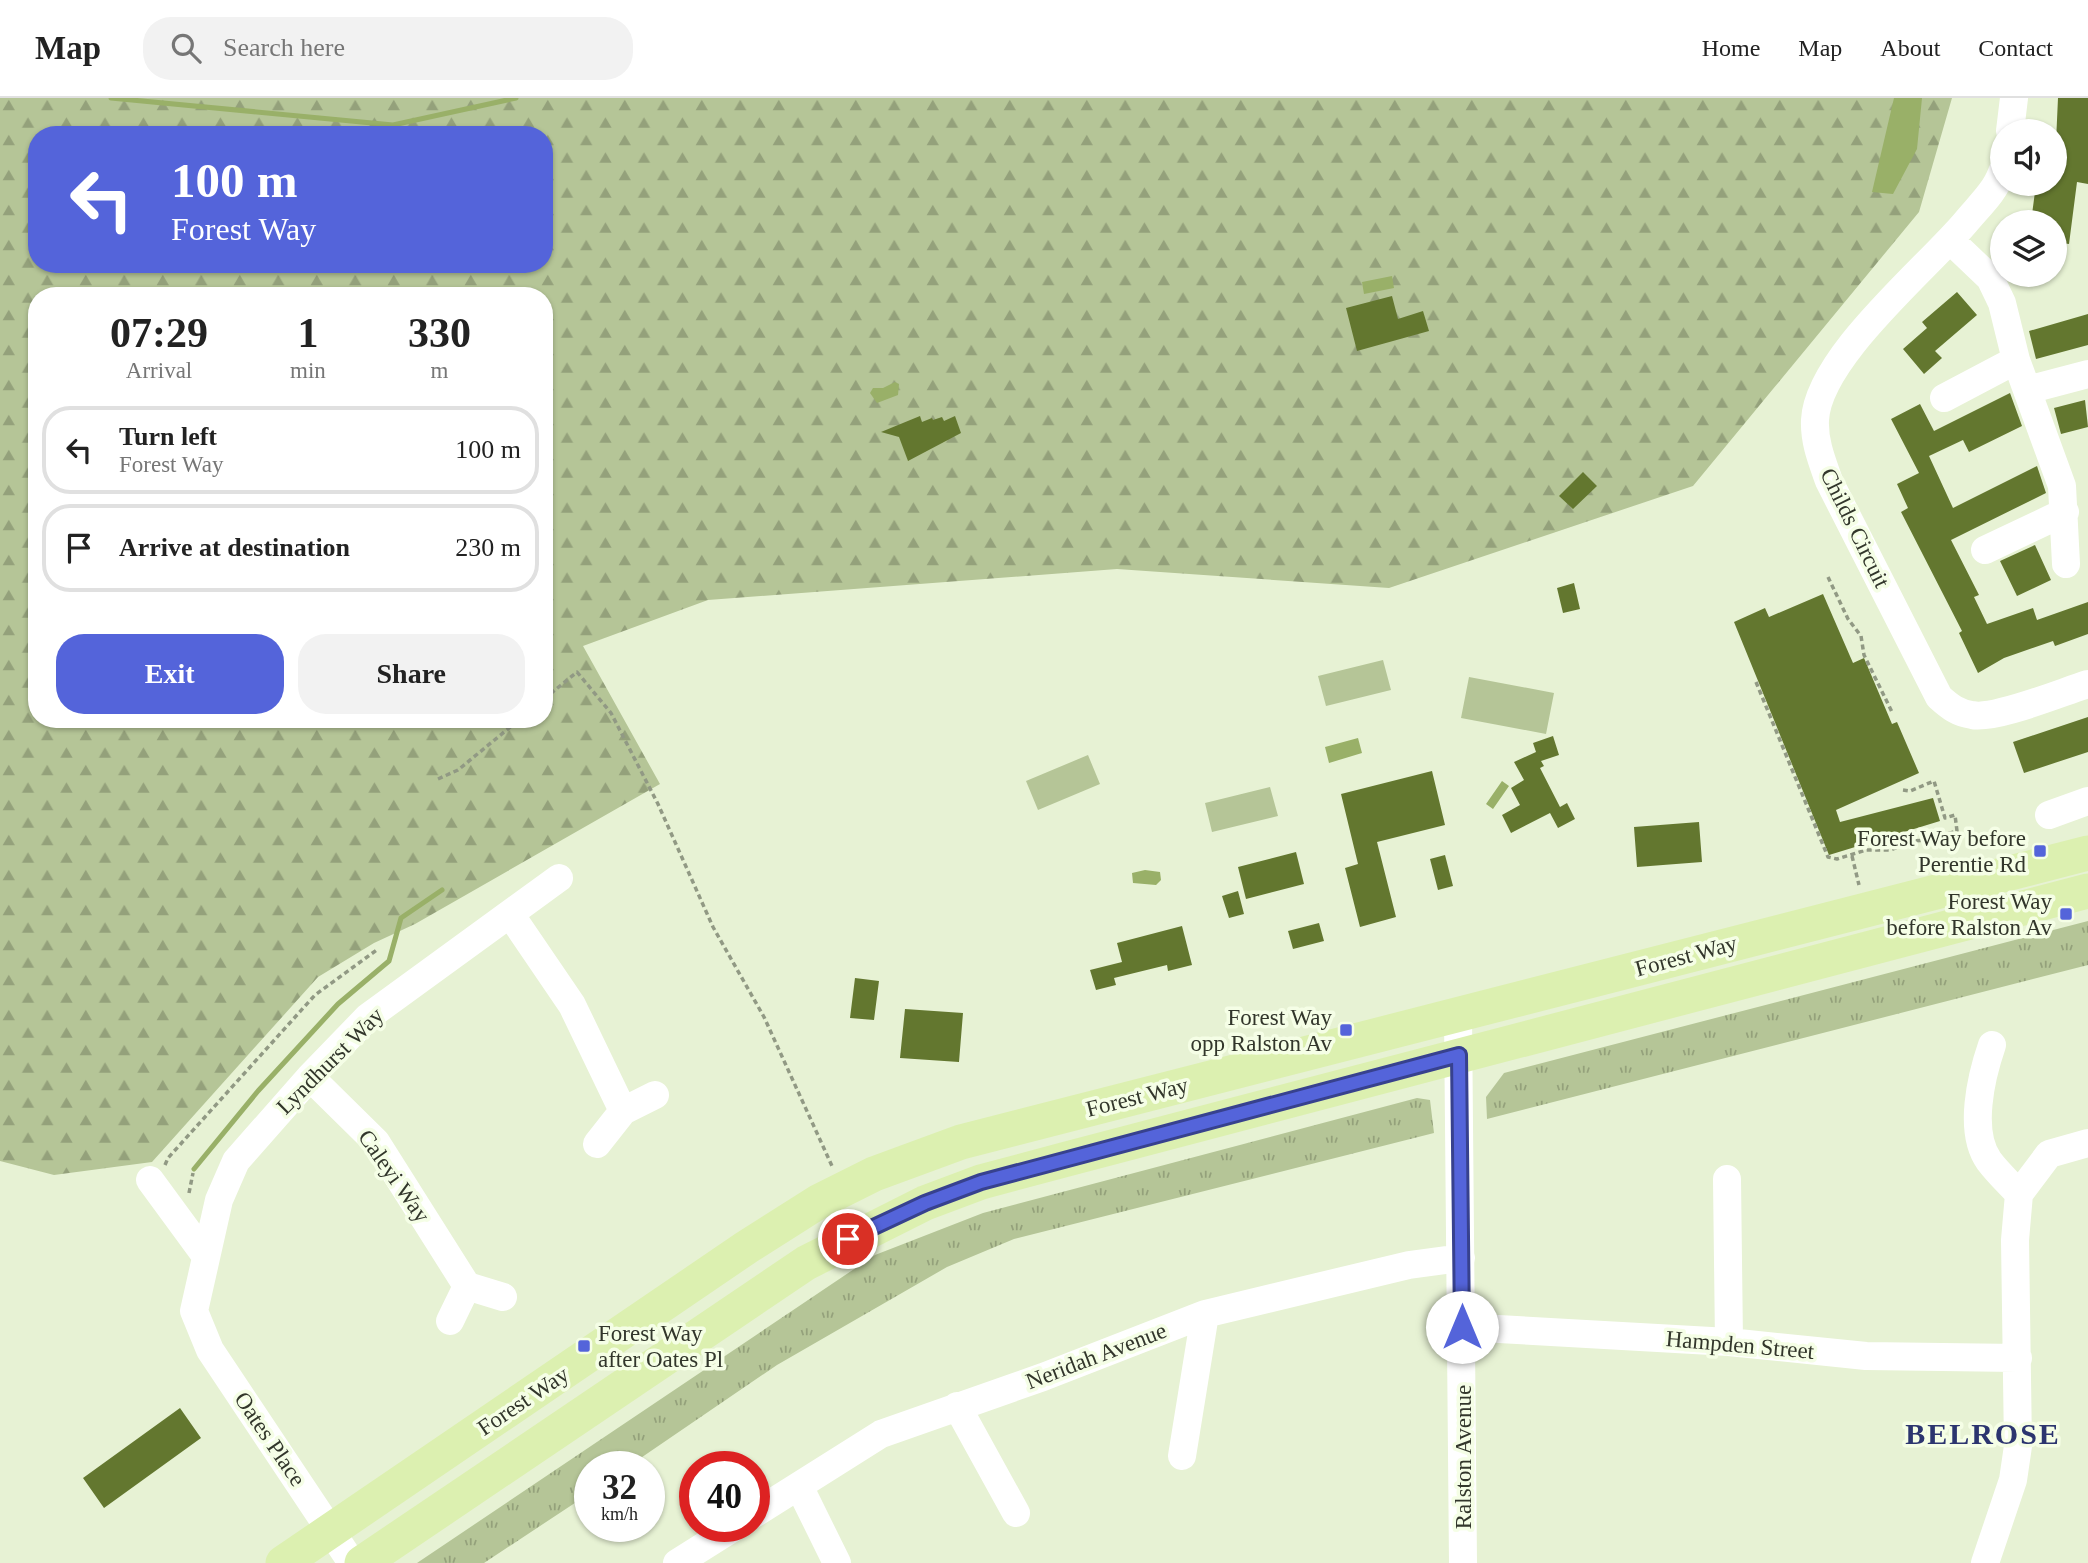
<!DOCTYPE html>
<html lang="en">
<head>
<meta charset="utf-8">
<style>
	body { margin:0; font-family:"Times New Roman",serif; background:#f2f2f2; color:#222; height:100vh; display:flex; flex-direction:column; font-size:26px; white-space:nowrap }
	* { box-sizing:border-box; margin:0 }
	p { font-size:23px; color:#767676 }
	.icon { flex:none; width:38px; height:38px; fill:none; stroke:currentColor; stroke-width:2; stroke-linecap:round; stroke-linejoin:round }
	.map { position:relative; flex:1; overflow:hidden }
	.drawer { position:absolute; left:28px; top:189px; width:525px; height:441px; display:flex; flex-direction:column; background:#fff; border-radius:28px; box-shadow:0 2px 5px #0004 }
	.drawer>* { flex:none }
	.hud { position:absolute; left:28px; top:28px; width:525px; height:147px; border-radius:28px; box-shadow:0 2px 5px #0004; background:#5464da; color:#fff; overflow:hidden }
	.tools { position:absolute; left:1990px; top:21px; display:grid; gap:14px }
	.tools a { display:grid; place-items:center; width:77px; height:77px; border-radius:50%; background:#fff; box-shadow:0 2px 5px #0004; font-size:35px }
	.speed { position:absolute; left:574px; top:1353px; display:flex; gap:14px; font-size:35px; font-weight:700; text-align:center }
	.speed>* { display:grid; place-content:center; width:91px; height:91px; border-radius:50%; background:#fff; box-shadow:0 2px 5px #0004; line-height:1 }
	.speed small { font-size:18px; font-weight:400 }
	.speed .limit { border:10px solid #d22; background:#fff; color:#111 }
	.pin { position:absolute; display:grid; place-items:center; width:60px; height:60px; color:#fff; margin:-30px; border:4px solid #fff; border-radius:50%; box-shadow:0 2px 7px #0007 }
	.me { position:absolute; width:77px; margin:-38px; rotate:0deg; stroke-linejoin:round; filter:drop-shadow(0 0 5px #0008) }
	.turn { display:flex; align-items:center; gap:24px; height:147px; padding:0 28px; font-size:32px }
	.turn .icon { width:91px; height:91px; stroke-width:2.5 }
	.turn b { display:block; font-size:49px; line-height:60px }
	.eta { display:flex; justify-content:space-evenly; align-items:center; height:119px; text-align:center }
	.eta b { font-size:42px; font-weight:600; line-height:49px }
	.button { display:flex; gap:14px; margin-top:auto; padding:14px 28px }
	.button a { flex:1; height:80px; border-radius:28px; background:#5464da; color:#fff; font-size:28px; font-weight:600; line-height:80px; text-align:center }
	.button a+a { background:#f2f2f2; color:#222 }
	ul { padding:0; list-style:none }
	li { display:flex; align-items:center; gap:21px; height:88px; margin:0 14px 10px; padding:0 14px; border:4px solid #e0e0e0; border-radius:28px }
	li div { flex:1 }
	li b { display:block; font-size:26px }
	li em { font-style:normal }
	header { display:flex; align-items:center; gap:42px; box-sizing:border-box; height:98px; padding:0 35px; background:#fff; border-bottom:2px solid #e0e0e0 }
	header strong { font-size:33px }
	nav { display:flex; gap:38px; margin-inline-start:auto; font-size:24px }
	.search { width:490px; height:63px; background:#f2f2f2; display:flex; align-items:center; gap:18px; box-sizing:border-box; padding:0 24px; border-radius:28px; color:#767676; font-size:26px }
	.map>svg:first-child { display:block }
</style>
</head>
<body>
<header>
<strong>Map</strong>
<div class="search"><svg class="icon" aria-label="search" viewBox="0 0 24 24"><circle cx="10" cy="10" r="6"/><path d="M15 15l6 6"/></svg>Search here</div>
<nav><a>Home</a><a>Map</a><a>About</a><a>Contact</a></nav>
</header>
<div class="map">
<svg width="2088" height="1465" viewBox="0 0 2088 1465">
	<defs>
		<pattern id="forest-firs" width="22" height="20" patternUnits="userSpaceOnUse" patternTransform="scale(1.75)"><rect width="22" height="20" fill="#b5c597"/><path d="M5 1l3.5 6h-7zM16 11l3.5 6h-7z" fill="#94a17b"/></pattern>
		<pattern id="park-tufts" width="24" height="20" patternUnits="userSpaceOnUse" patternTransform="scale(1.75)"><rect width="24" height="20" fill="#b5c597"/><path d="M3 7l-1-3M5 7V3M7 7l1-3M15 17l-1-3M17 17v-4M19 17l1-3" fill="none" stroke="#94a17b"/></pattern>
	</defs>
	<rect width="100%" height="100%" fill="#e7f2d4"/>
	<path fill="#b5c597" d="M1383 562 1391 592 1326 608 1318 578Z
		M1469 579 1554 595 1546 636 1461 620Z
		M1088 657 1100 686 1038 712 1026 683Z
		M1270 689 1278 718 1212 734 1205 705Z"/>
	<path fill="url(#forest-firs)" fill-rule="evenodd" d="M0 0H1952L1919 114 1693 388 1389 490 1117 471 708 502 583 548 660 686 415 826 374 845 318 879 152 1064 54 1077 0 1063ZM37 37H544V166H37ZM37 198H544V621H37Z"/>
	<path fill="url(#park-tufts)" d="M2088 823V867L1487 1021 1486 999 1504 975Z
		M1417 1000 1430 1002 1434 1035 1014 1141 947 1169 777 1267 629 1368H590V1395L484 1465H417L875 1157 983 1115Z"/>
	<path fill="#99b068" d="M1894 0H1922L1917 51 1893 96 1872 94Z
		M1392 178 1394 190 1364 196 1362 184Z
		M895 284 899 286 898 297 877 305 870 295 873 290H883Z
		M1358 640 1362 655 1329 665 1325 649Z
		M1502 683 1509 688 1493 711 1486 706Z
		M1145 772 1160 774 1161 782 1156 787 1133 785 1132 775Z"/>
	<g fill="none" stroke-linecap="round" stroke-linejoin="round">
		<path stroke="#99b068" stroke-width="5" d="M111 0 393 27 516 0
			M194 1071 258 993 338 906 389 863 401 820 442 792"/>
	</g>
	<path fill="#63772f" d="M2058 0H2088V86L2077 84 2069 146 2054 144V124H2031L2036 86 2054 88Z
		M1957 194 1977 217 1935 253 1942 260 1924 276 1903 251 1927 230 1922 224Z
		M1392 198 1398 221 1423 213 1429 233 1357 253 1346 210Z
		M2088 216V247L2036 261 2029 233Z
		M2010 295 2022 328 1969 354 1963 342 1929 358 1953 410 2037 368 2046 395 1951 442 1979 497 1974 499 1987 526 2033 510 2037 522 2088 504V536L2055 548 2053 543 2004 560 1978 575 1959 535 1962 533 1901 414 1908 410 1897 386 1919 375 1891 321 1920 306 1934 333Z
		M2085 302 2088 329 2061 336 2054 310Z
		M920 318 922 324 932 320 933 322 942 319 944 323 955 318 961 335 908 363 899 339 881 334Z
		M1583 374 1597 388 1573 411 1559 398Z
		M2035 447 2051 482 2017 498 2000 463Z
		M1574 485 1580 511 1563 515 1557 490Z
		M1823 496 1853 565 1864 560 1892 626 1897 624 1919 675 1836 712 1840 724 1933 700 1940 723 1829 757 1734 524 1765 510 1769 519Z
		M2088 619V654L2024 675 2013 644Z
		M1553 638 1559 657 1541 663 1544 668 1540 670 1560 709 1567 705 1575 721 1558 730 1550 715 1511 735 1502 717 1520 707 1511 690 1524 682 1514 664 1536 654 1533 645Z
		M1432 673 1445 727 1377 744 1396 819 1360 829 1345 770 1358 766 1341 696Z
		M1699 724 1702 764 1637 769 1634 729Z
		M1296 754 1304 786 1246 801 1238 769Z
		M1445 757 1453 788 1438 792 1430 761Z
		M1238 793 1244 816 1229 820 1222 798Z
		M1319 825 1324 843 1293 851 1288 833Z
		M1182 828 1192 867 1168 873 1167 867 1114 880 1116 887 1096 892 1090 872 1122 864 1117 845Z
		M855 880 879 883 874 922 850 920Z
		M905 911 963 915 959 964 900 960Z
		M180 1310 201 1340 104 1410 83 1380Z"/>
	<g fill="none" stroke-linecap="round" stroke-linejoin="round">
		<path stroke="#919984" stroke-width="3.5" stroke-dasharray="5 3.5" stroke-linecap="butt" d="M1828 479 1848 521 1861 538 1864 557 1893 616
			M1756 584 1828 759 1837 761 1866 752H1891L1911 743 1927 742 1957 733 1955 717 1945 720 1934 683 1910 693 1903 692
			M544 601 577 574 611 615 658 706 713 829 764 919 832 1068
			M438 681 458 672 520 621
			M1852 758 1859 787
			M165 1067 168 1060 315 897 378 851
			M189 1095 193 1075"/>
		<path stroke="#fff" stroke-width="28" d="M2010 33 2014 0
			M2002 74C1995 94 1978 109 1965 125 1924 173 1818 260 1815 322 1814 344 1822 363 1829 383L1939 599C1950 609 1958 615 1972 617 1995 622 2062 594 2088 586
			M1950 142 1990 180 2002 205 2016 262 2062 388 2066 466
			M2027 292 2088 276
			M1944 300 2016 262
			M1985 452 2065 414
			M2049 717 2088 703
			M510 816 572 907 623 1013
			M1458 917 1463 1465
			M1992 947C1981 979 1968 1034 1989 1063 1998 1075 2009 1085 2019 1096
			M310 979 376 1044 467 1188
			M597 1046 623 1013 655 997
			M1727 1081 1729 1244
			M150 1082 205 1157
			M450 1223 467 1188 503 1199
			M1462 1229 1729 1244 1866 1258 2018 1260
			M957 1308 1016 1415
			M1182 1358 1205 1216
			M799 1388 837 1465
			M754 1416 881 1336 1043 1279 1205 1216 1409 1167 1461 1160
			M352 1465 210 1252 194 1213 219 1102 236 1063 310 979 368 919 559 780
			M677 1465 736 1428
			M1985 1465 2013 1382 2018 1348 2015 1142 2019 1096 2049 1056 2088 1045"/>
		<path stroke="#dcf0b0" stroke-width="35" d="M283 1465 747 1149 818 1104 874 1076 961 1044 2088 755
			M362 1465 806 1165 925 1105 981 1084 1067 1061 2088 793"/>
	</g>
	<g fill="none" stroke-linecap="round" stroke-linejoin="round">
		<defs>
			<path id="route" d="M848 1141 925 1105 981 1084 1459 957 1462 1229"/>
		</defs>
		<use href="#route" stroke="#37418e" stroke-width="18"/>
		<use href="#route" stroke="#5464da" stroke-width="12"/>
	</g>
	<g fill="#5464da" stroke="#f5fee6" stroke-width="2.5">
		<rect x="2033" y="746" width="14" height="14" rx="3.5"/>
		<rect x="2059" y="809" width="14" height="14" rx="3.5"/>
		<rect x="1339" y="925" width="14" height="14" rx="3.5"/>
		<rect x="577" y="1241" width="14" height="14" rx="3.5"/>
	</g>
	<g text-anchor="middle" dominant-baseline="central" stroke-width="7" stroke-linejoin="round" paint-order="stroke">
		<g font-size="23" fill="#32362b" stroke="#f5fee6">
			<text transform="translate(1855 430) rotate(64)">Childs Circuit</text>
			<text transform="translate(1686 858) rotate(-15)">Forest Way</text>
			<text transform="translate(330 963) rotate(-45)">Lyndhurst Way</text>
			<text transform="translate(1137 999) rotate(-14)">Forest Way</text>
			<text transform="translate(394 1078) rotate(55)">Caleyi Way</text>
			<text transform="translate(1740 1247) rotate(5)">Hampden Street</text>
			<text transform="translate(1096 1258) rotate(-21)">Neridah Avenue</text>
			<text transform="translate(523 1303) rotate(-34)">Forest Way</text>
			<text transform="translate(270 1341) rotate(56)">Oates Place</text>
			<text transform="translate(1463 1359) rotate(-90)">Ralston Avenue</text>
		</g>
		<g font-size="23" fill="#32362b" stroke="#f5fee6" text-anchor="end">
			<text x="2026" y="740">Forest Way before<tspan x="2026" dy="26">Perentie Rd</tspan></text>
			<text x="2052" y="803">Forest Way<tspan x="2052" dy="26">before Ralston Av</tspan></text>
			<text x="1332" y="919">Forest Way<tspan x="1332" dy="26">opp Ralston Av</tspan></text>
			<text x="598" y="1235" text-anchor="start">Forest Way<tspan x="598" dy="26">after Oates Pl</tspan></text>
		</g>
		<g font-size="30" font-weight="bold" letter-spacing="2" fill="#2c356f" stroke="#f5fee6">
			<text x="1983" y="1335">BELROSE</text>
		</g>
	</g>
</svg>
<div class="tools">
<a><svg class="icon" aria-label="sound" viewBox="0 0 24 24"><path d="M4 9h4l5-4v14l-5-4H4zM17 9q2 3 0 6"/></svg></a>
<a><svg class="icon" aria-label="layers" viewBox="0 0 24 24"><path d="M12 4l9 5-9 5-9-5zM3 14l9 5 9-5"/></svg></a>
</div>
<div class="speed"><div>32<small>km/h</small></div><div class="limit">40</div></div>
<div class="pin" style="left:848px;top:1141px;background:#d93025"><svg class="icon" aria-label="arrive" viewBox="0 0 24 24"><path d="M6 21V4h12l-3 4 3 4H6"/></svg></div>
<svg class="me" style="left:1462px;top:1229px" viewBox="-20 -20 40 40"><circle r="19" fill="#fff"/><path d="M0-13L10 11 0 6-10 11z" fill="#5464da"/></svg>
<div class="hud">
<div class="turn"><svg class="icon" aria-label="left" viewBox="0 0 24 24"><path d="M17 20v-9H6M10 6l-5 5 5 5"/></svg><div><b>100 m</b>Forest Way</div></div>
</div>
<section class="drawer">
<div class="eta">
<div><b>07:29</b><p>Arrival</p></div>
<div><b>1</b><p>min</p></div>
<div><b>330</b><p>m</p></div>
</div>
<ul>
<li><svg class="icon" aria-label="left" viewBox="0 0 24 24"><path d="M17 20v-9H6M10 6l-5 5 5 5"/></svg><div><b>Turn left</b><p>Forest Way</p></div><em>100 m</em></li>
<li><svg class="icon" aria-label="arrive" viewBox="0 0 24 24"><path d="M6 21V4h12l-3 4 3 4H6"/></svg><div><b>Arrive at destination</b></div><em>230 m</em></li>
</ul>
<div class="button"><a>Exit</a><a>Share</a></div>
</section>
</div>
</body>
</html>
